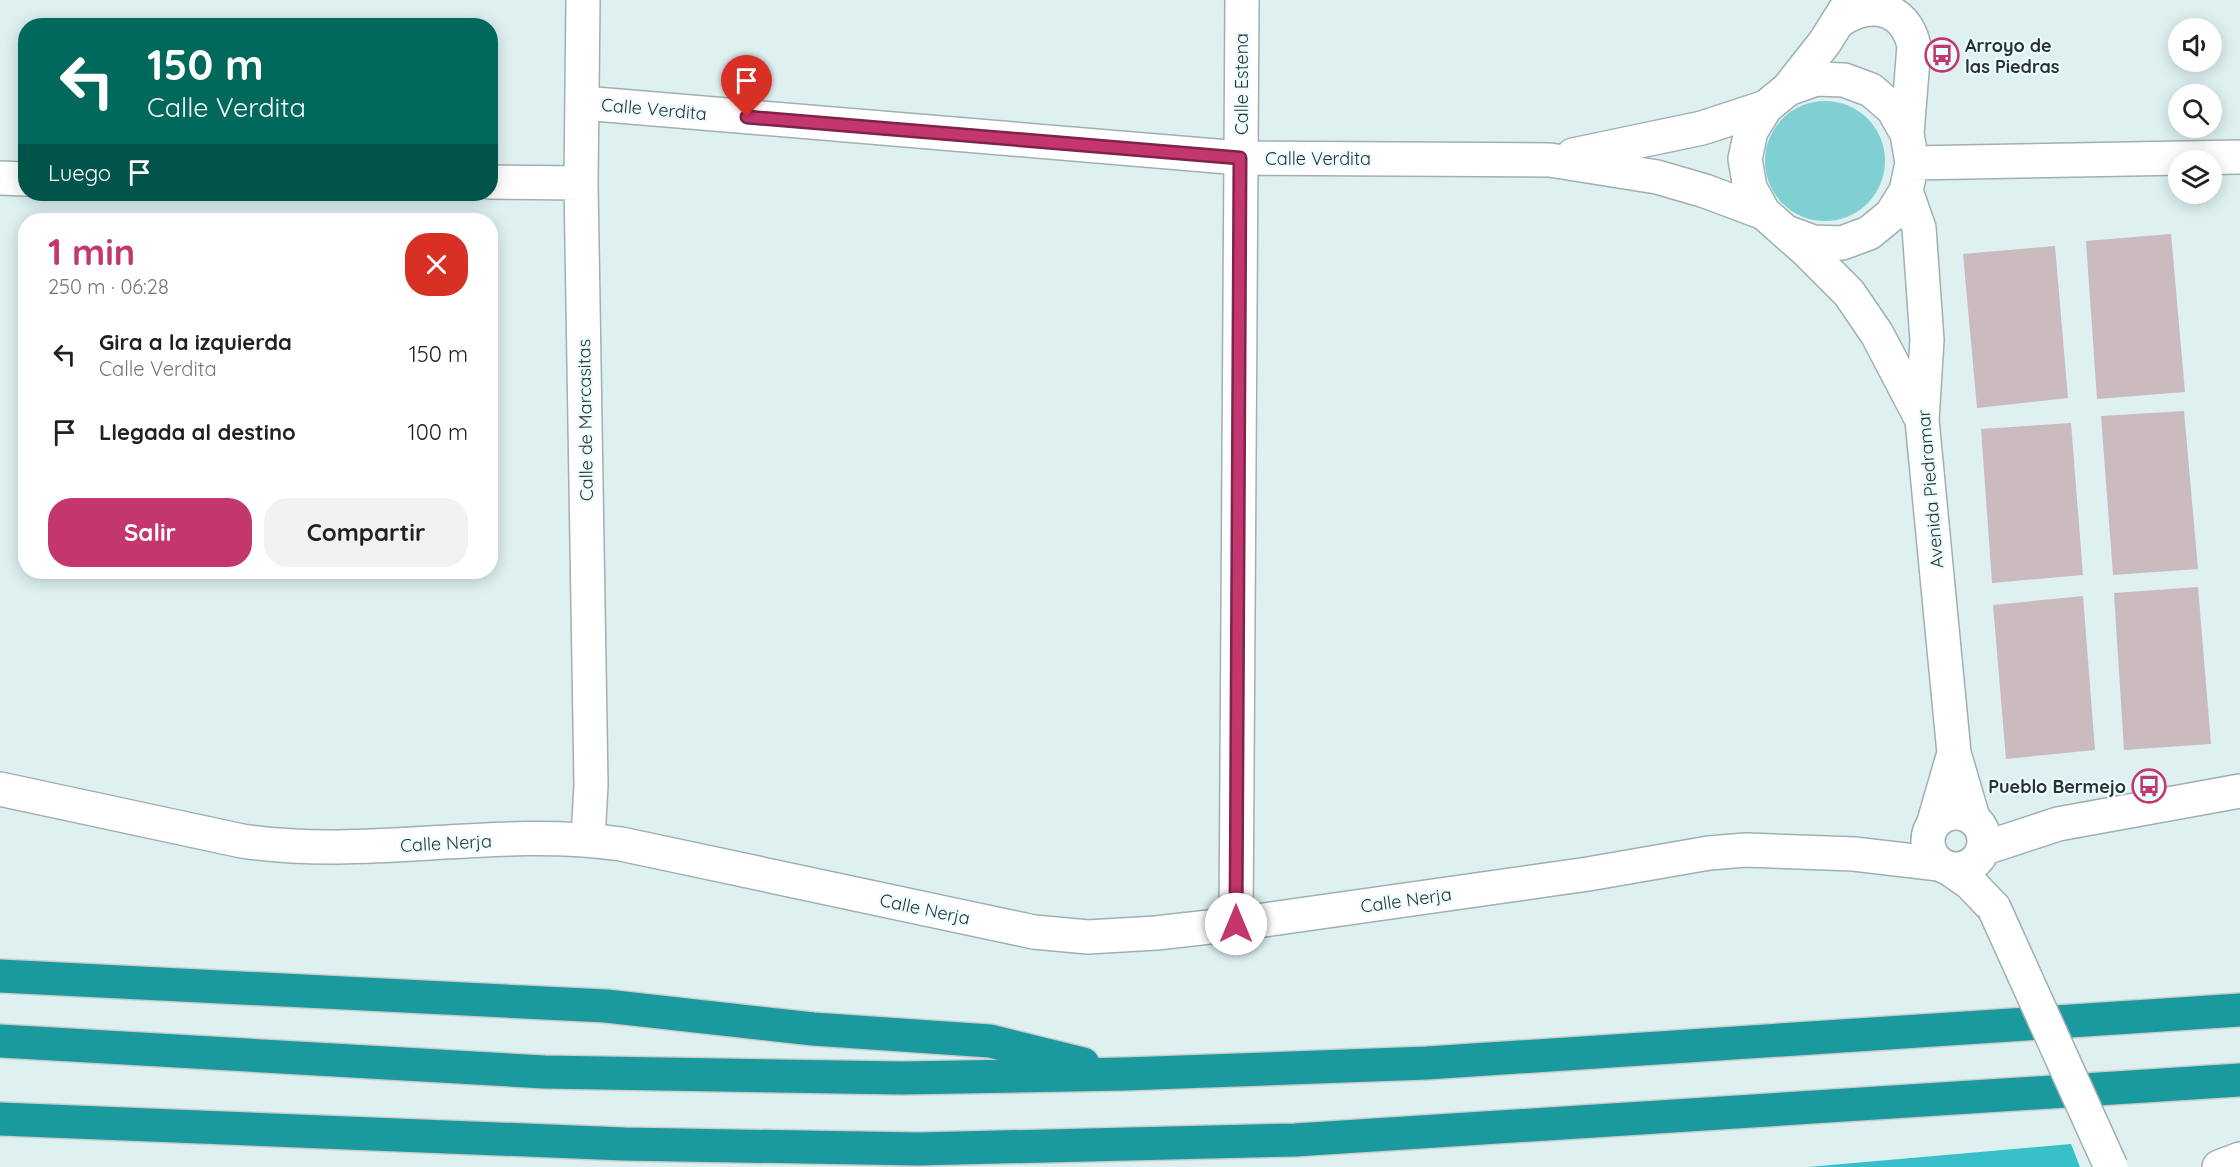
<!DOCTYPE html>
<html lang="es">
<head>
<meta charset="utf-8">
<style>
	body { margin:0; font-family:Quicksand,sans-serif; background:#f2f2f2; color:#202124; height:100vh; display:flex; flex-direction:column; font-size:22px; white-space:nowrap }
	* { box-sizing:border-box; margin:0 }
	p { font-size:20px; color:#757577 }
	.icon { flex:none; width:33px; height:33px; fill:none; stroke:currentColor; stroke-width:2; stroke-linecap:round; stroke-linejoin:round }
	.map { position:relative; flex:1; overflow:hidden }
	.side { position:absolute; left:18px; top:213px; width:480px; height:366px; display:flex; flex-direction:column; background:#fff; border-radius:24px; box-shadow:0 3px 15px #0003 }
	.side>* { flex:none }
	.hud { position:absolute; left:18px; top:18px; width:480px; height:183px; border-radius:24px; box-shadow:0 3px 15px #0003; background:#00695c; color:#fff; overflow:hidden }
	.tools { position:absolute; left:2168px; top:18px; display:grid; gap:12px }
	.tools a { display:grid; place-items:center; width:54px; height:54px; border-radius:50%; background:#fff; box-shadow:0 3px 15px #0003; font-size:30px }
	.pin { position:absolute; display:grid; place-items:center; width:51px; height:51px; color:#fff; margin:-62px -26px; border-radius:50% 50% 50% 0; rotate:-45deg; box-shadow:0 0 6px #0007 }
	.pin .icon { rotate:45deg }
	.me { position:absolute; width:66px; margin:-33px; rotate:0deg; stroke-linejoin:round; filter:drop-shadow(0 0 4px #0008) }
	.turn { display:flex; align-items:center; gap:21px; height:126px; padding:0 30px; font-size:27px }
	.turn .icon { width:78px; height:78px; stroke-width:2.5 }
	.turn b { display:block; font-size:42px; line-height:51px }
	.then { display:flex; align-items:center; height:57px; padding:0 30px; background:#0003; gap:12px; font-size:22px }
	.round { display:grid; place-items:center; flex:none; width:63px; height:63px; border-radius:24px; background:#f2f2f2 }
	.headline { display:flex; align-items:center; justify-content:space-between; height:102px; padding:0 30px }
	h1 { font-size:36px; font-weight:700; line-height:45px; color:#c3376e }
	.primary-button { display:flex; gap:12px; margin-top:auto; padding:12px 30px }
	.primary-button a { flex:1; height:69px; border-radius:24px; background:#c3376e; color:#fff; font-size:24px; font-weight:700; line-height:69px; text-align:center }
	.primary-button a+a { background:#f2f2f2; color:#202124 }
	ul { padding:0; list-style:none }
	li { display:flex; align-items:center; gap:18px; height:78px; padding:0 30px }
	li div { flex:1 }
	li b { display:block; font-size:22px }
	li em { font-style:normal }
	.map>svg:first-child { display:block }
</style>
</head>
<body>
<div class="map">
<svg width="2240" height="1167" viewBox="0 0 2240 1167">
	<rect width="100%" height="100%" fill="#def0f0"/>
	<path fill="#80cfd3" d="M1765 161a60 60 0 1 1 120 0a60 60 0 1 1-120 0Z"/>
	<path fill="#37c0c7" d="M2071 1144 2080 1167H1808Z"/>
	<path fill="#cbbbbf" d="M2171 234 2185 392 2097 399 2086 241Z
		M2055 246 2068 398 1977 408 1963 254Z
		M2184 411 2198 569 2113 575 2101 416Z
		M2071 423 2083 575 1992 583 1981 429Z
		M2198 587 2211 744 2124 750 2114 593Z
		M2083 596 2095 750 2006 759 1993 605Z"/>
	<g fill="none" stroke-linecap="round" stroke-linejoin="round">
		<defs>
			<path id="street" d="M583 0 581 183 591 785 588 839
				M1788 89 1816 79 1844 80 1871 90 1893 109 1907 134
				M583 103 1240 158 1550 160 1657 177 1705 191 1764 213
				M1766 107 1751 131 1745 159 1750 188 1764 213 1807 251 1849 293 1877 334 1922 420
				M1573 155 1702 128 1766 107 1788 89 1825 42 1850 2
				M1912 163 2240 157
				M0 178 26 179
				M490 182 581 183
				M1906 191 1919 228 1927 340 1922 420 1954 753 1973 818
				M1786 232 1813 242 1842 243 1869 233 1891 215 1906 191 1912 163 1907 134 1914 46C1905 6 1870 0 1839 21
				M1933 825 1954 753
				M1950 869 1970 883 1994 908
				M1236 924 1242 0
				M2219 1167 2240 1159"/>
			<path id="secondary" d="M0 789 242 841C368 860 495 826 621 844L1034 932 1088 937 1156 933 1236 924 1588 874 1709 853 1746 850 1854 854 1939 864
				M1928 841a28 28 0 1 1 56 0a28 28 0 1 1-56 0Z
				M1985 848 2058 824 2240 791"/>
			<path id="highway" d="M0 976 606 1006 813 1029 990 1041 1083 1064
				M0 1041 544 1072 902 1078 1125 1074 1427 1063 2240 1010
				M0 1119 624 1144 918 1149 1295 1140 2240 1080"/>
		</defs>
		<use href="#street" stroke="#9fb0b0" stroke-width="36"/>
		<use href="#secondary" stroke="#9fb0b0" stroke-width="36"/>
		<use href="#highway" stroke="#cccece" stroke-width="36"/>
		<use href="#street" stroke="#fff" stroke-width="33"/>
		<use href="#secondary" stroke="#fff" stroke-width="33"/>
		<use href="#highway" stroke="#1a999f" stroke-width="33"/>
		<defs>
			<path id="street-bridge" d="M1994 908 2111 1167"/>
		</defs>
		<use href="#street-bridge" stroke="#9fb0b0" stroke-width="36" stroke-linecap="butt"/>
		<use href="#street-bridge" stroke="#fff" stroke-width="33"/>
	</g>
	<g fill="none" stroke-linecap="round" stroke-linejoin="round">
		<defs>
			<path id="route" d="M747 117 1240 158 1236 924"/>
		</defs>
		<use href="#route" stroke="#7f2448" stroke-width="15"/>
		<use href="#route" stroke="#c3376e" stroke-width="10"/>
	</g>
	<defs>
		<symbol id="bus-ring" viewBox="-11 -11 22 22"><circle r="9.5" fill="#ebfdfe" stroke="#c3376e" stroke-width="1.5"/><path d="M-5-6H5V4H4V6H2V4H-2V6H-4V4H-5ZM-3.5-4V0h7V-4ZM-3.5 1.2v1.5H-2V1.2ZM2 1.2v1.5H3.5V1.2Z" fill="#c3376e"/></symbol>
	</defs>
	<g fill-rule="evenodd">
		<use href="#bus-ring" x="1923" y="36" width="38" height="38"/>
		<use href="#bus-ring" x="2130" y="767" width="38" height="38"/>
	</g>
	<g text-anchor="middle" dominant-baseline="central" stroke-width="4.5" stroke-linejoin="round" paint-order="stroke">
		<g font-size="18" font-weight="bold" fill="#2a3131" stroke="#ebfdfe" text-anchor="start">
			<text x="1965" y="45">Arroyo de<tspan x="1965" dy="21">las Piedras</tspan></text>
			<text x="2126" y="786" text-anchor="end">Pueblo Bermejo</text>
		</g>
		<g font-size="18" fill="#2a3131" stroke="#ebfdfe">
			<text transform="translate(1241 84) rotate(-90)">Calle Estena</text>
			<text transform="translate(654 109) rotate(5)">Calle Verdita</text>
			<text x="1318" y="158">Calle Verdita</text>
			<text transform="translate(585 420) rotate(-91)">Calle de Marcasitas</text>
			<text transform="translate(1930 489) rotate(-95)">Avenida Piedramar</text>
			<text transform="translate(446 843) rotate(-3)">Calle Nerja</text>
			<text transform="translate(1406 900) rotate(-8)">Calle Nerja</text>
			<text transform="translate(925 909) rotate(12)">Calle Nerja</text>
		</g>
	</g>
</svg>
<div class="tools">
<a><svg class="icon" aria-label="sound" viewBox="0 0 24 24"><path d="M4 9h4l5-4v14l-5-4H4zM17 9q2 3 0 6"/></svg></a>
<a><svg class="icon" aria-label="search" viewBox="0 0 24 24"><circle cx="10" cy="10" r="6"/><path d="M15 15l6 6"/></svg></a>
<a><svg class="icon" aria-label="layers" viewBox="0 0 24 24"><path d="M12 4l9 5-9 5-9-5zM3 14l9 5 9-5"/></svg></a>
</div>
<div class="pin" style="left:747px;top:117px;background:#d93025"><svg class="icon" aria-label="arrive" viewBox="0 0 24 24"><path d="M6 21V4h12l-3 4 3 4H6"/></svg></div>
<svg class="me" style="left:1236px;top:924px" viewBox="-20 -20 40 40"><circle r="19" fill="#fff"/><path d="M0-13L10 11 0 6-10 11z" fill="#c3376e"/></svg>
<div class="hud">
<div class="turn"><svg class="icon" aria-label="left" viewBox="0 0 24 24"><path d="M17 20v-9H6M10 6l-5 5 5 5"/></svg><div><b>150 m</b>Calle Verdita</div></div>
<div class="then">Luego<svg class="icon" aria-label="arrive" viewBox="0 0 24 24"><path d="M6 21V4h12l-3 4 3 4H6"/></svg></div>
</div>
<section class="side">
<div class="headline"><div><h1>1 min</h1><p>250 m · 06:28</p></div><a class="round" style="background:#d93025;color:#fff"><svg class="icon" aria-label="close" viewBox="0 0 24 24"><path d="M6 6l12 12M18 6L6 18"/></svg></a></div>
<ul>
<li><svg class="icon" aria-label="left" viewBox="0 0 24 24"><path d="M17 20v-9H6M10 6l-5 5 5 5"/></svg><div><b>Gira a la izquierda</b><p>Calle Verdita</p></div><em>150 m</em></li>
<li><svg class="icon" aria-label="arrive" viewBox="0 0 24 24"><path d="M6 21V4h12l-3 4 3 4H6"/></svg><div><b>Llegada al destino</b></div><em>100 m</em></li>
</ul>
<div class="primary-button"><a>Salir</a><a>Compartir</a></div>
</section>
</div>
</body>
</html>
